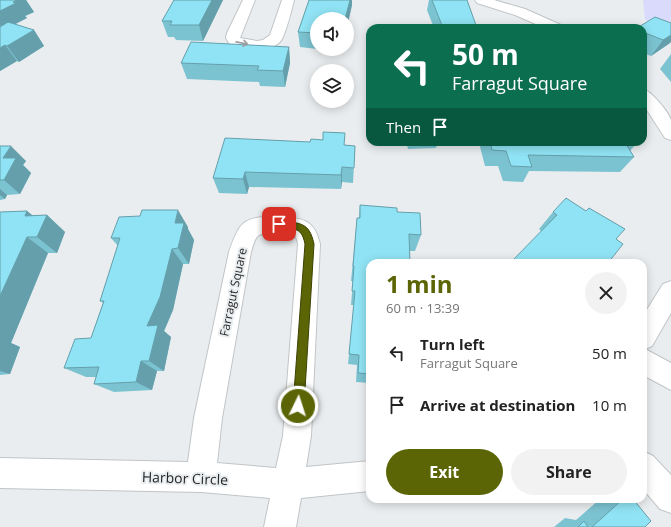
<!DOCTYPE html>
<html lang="en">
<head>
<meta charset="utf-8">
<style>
	body { margin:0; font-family:"Open Sans",sans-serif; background:#f2f2f2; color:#222; height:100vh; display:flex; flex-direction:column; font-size:15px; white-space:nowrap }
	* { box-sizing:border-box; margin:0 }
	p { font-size:13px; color:#767676 }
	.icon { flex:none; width:22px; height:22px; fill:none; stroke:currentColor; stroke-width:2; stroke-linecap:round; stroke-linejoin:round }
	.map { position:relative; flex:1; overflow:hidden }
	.details { position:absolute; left:366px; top:259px; width:281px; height:244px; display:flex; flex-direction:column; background:#fff; border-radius:12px; box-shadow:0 2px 10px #0003 }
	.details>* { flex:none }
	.guide { position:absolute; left:366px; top:24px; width:281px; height:122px; border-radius:12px; box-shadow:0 2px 10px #0003; background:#0b6e4f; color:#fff; overflow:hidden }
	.controls { position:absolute; left:310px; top:12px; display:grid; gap:8px }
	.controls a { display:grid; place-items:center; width:44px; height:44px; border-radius:50%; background:#fff; box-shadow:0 2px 10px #0003; font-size:20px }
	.pin { position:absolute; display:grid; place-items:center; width:34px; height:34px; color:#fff; margin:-17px; border-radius:8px; box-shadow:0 2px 6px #0006 }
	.me { position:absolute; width:44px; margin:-22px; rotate:4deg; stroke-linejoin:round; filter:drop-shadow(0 0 3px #0008) }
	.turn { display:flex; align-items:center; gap:14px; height:84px; padding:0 20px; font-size:18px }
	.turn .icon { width:52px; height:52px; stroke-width:2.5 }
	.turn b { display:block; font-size:28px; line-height:34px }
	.then { display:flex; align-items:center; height:38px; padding:0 20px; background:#0003; gap:8px; font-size:15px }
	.round { display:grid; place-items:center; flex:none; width:42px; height:42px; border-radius:21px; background:#f2f2f2 }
	.head { display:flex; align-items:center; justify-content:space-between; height:68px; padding:0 20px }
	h1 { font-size:24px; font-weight:700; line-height:30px; color:#5c6505 }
	.action { display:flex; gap:8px; margin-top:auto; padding:8px 20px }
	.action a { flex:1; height:46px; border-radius:24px; background:#5c6505; color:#fff; font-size:16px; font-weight:700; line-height:46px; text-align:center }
	.action a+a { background:#f2f2f2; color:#222 }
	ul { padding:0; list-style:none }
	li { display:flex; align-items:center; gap:12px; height:52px; padding:0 20px }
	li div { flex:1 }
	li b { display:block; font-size:15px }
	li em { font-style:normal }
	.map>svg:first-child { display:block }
</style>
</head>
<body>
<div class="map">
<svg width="671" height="527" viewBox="0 0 671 527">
	<rect width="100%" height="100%" fill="#eaedef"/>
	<path fill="#dadbfc" d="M643 0H671V30L645 20Z"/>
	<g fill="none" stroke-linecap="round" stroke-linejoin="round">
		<defs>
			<path id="minor" d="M243 0H255L240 38 257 41 263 40 270 35 282 0H294C291 12 288 25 283 37 275 55 245 49 230 45L226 38 227 33Z
				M475 0H494L525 9 561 25 563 28H545L515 15 477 3Z
				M643 89C651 91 668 111 671 120 671 126 671 134 671 140L665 138 643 104Z
				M279 216C302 219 314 218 320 244L311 436 306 467 370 461V491L301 498 296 527H264L270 498 201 492 0 488V458L188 462 194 418 229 252C241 218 244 218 279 216ZM279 232C290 234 296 231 298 244L283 436 276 468 217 463 222 418 251 252C257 231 258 234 279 232Z
				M671 281V313L652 346 645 349 671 363V390L643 375V316L663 284Z
				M643 451 653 456 671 475V513L660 509 643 489Z"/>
		</defs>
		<use href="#minor" stroke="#c1c5c7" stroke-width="2"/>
		<use href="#minor" fill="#fff" fill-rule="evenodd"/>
	</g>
	<path fill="#7cc3d2" d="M0 0H26L34 12 25 16 27 18 15 24 34 30 44 46 19 62 17 61 0 71Z
		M174 0H223L203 41 176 40 174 37H168L162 21Z
		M309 0H352V5L347 27V19H317V49L300 47 298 32Z
		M429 0H467L477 28H434L427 10Z
		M643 28 670 43 651 56 643 53Z
		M289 47 290 63 285 87 260 86 259 82 187 79 181 63Z
		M671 54V82L660 69Z
		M397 142H438L436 148 408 149 407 145H397Z
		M482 142H634L635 145 630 151 634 157 620 172 529 171 523 182 503 181 498 166H485L480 147Z
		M345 145 355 146 353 183 342 182 341 189 249 187 247 194 219 193 213 178Z
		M0 146 26 161 23 165 31 173 20 194 7 195 5 199 0 200Z
		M360 205 397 212 421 235 415 251H410L370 263V383L356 382 357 365 348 364 354 305H351L353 281H351L357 218H359Z
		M27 211 33 216 47 215 65 232 57 253H48L11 343 20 347 10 374 0 375V212Z
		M553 212 616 239 541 231 539 229Z
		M188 227V229L194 240 189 264H183L173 310 164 331 171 337 164 371H157L152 390 114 392 94 384 96 377H86L64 368 91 338 103 303 100 301 118 246 111 238Z
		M600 499H633L645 527H554L565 518 576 520Z"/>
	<path fill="#659fab" d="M17 0H26L34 12 25 16 27 18 4 30 0 25V11Z
		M212 0H223L203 41 199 25Z
		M349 0H352V5L347 27V19H345Z
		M34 30 44 46 19 62 7 46Z
		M671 35V42L670 43 651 56 663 40Z
		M5 45 17 61 0 71V48Z
		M289 47 290 63 285 87 283 71Z
		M11 146 26 161 23 165 31 173 20 194 4 180 3 158Z
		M342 167V182L341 189V175Z
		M245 172 249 187 247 194 243 179Z
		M0 189 7 195 5 199 0 195Z
		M178 210 188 227V229L194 240 189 264 178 248 175 223Z
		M27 211 43 224 47 215 65 232 57 253 37 237 25 216Z
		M27 237 48 253 11 343 20 347 10 374 0 371V296Z
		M172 249 183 264 173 310 164 331 171 337 164 371 149 361 147 326Z
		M141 361 157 371 152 390 136 382Z"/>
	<path fill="#90e3f4" stroke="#659fab" d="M0 0H17L13 2 16 3 0 11Z
		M174 0H212L199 25H170L172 21H162Z
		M309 0H350L345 19H317V33L298 32Z
		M432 0H467L477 28H443Z
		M655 17 671 23V35L663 40 643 32V28H637Z
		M8 22 34 30 7 46 5 45 0 48V27Z
		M191 42 289 47 283 71 257 70 259 66 181 63Z
		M323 132 345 133 344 145 355 146 354 168 342 167 341 175 245 172 243 179 213 178 225 138 310 142 311 139 323 140Z
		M490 142H634L635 145 626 144 634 157 528 155 532 167 511 166 506 151 492 150Z
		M0 146H11L3 158H16L4 180H0Z
		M566 198 586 211 589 208 625 229 616 239 623 244 608 263H510L557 215 553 212Z
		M360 205 397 208V212L420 213 421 235 409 234 410 263H370V374L358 373 359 355 349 354 355 291H352L354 266H353L357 218H360Z
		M142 210H178L175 223H184L178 248 172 249 160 297 147 326 158 325 149 361H141L136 382 94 384 99 367 64 368 75 339 91 338 104 301H100L120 238H111L119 217 140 216Z
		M27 211 25 216 47 215 37 237H27L0 296V212Z
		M623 499H633L651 521 645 527H592Z
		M584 521 588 527H578Z"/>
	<defs><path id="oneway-shaft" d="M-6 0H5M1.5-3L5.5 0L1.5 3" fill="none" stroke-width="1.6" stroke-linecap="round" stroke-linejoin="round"/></defs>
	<use stroke="#9d9e9e" href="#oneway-shaft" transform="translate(242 43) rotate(11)"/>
	<path fill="#5c6505" stroke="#3c4203" d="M279 220C300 224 309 221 314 244L304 406 302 410 298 412 295 410 293 406 305 244C301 224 292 231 276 226L275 224Z"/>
	<g text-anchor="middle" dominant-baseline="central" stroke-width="4" stroke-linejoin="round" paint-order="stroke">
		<g font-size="12" fill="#262728" stroke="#eaedef">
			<text transform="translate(233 292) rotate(-78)">Farragut Square</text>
		</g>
		<g font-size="14" fill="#262728" stroke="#eaedef">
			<text transform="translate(185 478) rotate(2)">Harbor Circle</text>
		</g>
	</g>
</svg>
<div class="controls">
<a><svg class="icon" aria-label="sound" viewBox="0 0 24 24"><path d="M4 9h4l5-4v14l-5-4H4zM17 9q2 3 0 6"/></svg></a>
<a><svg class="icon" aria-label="layers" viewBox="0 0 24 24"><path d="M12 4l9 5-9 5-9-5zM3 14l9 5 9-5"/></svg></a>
</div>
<div class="pin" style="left:279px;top:224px;background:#d93025"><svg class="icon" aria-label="arrive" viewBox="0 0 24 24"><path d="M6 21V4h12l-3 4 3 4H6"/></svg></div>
<svg class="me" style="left:298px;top:406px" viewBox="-20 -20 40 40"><circle r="17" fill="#5c6505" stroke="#fff" stroke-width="3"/><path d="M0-11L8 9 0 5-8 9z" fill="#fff"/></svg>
<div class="guide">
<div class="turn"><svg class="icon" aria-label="left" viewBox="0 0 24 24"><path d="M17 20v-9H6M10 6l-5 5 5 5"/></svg><div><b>50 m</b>Farragut Square</div></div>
<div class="then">Then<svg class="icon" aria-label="arrive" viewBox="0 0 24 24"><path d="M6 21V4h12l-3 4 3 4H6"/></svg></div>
</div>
<section class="details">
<div class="head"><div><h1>1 min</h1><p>60 m · 13:39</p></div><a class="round"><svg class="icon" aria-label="close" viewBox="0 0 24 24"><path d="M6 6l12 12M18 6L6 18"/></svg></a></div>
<ul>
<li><svg class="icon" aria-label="left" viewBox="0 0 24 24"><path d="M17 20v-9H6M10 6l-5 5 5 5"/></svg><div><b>Turn left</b><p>Farragut Square</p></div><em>50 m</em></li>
<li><svg class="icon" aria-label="arrive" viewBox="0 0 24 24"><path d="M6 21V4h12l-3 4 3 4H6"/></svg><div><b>Arrive at destination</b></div><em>10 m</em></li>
</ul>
<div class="action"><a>Exit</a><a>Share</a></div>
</section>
</div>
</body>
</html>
